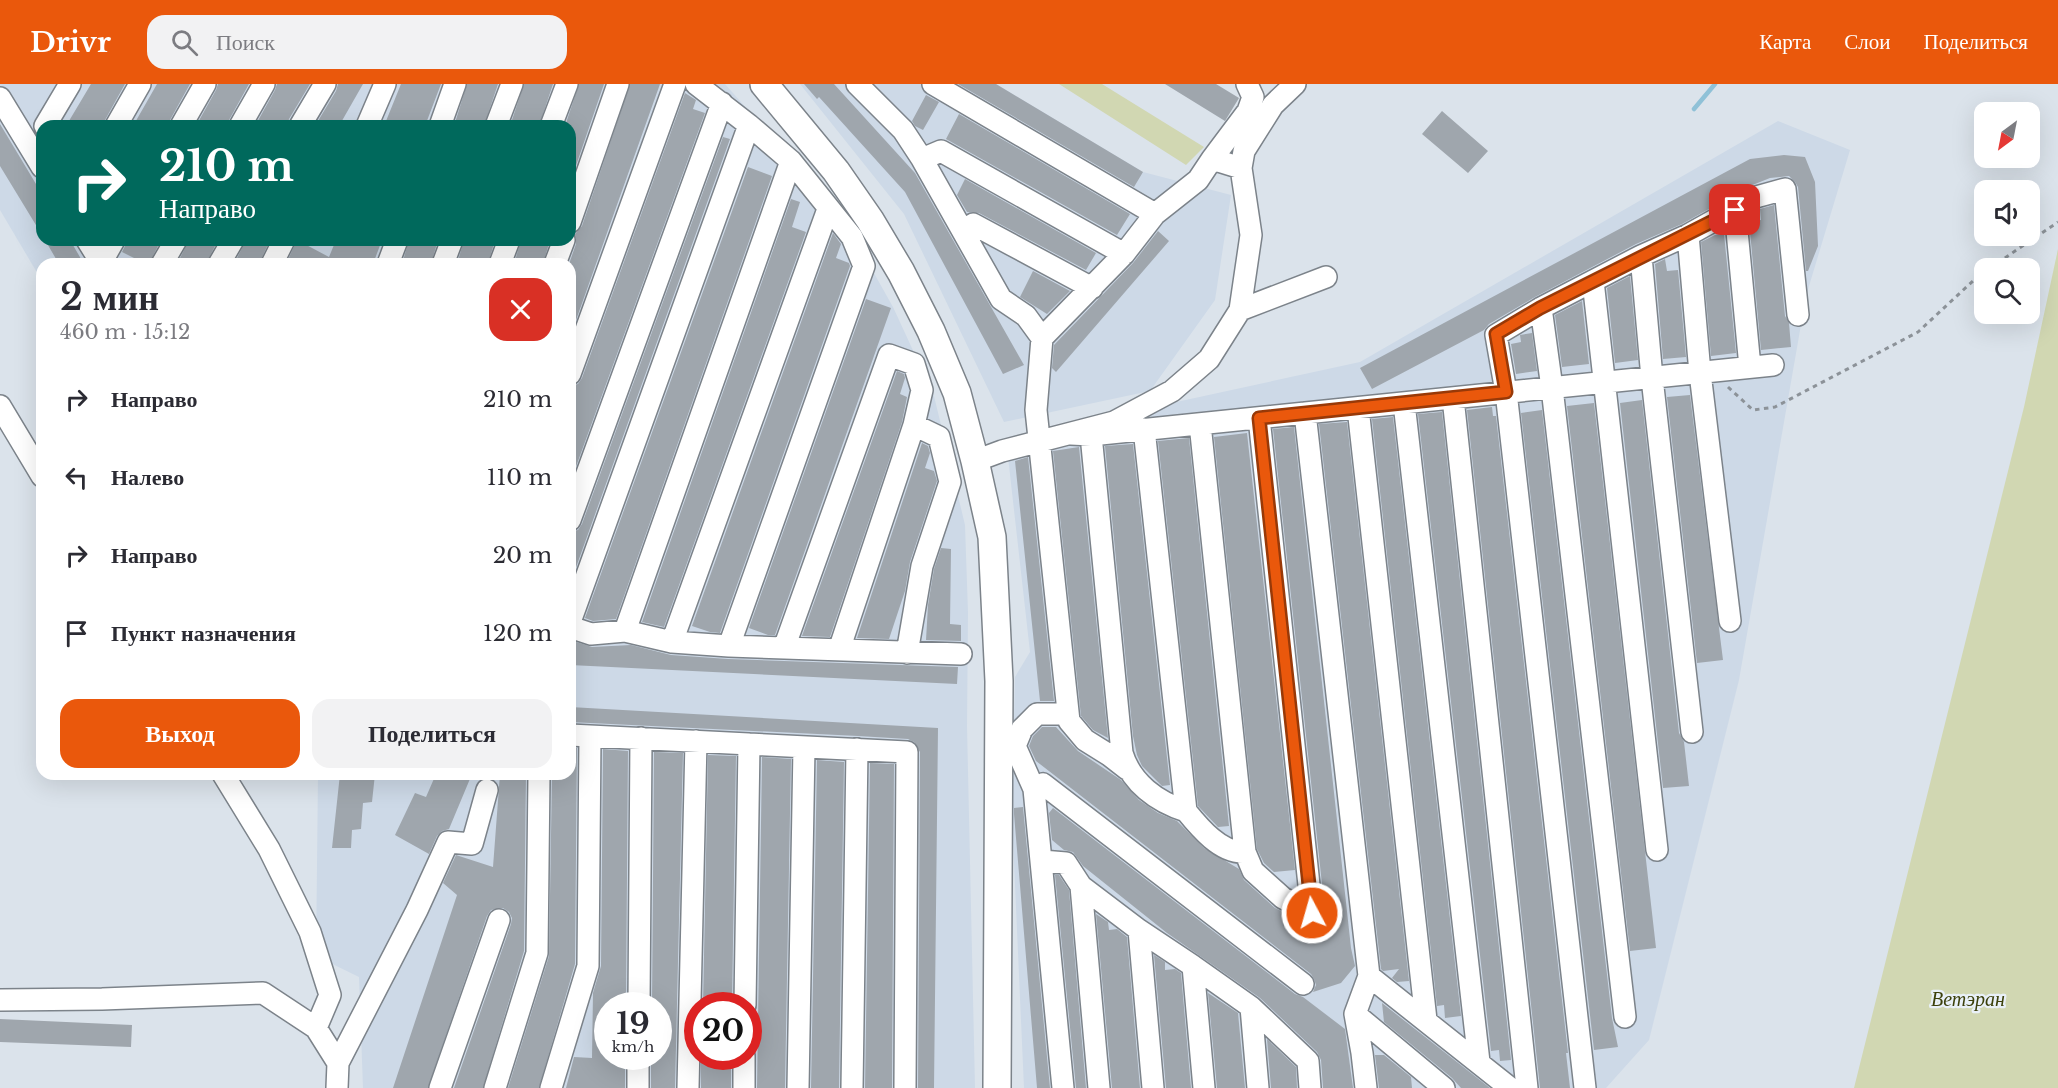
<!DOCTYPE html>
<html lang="ru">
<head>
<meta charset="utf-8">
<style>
	body { margin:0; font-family:"Libre Baskerville",serif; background:#f2f2f3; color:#2b2b33; height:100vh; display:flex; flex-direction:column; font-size:22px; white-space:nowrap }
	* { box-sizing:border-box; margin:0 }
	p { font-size:20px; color:#7c7c81 }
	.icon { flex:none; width:33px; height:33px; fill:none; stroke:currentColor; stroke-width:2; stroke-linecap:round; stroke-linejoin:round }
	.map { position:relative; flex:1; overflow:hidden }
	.panel { position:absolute; left:36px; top:174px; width:540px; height:522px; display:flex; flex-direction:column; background:#fff; border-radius:18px; box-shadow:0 6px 24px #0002 }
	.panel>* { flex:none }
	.guide { position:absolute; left:36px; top:36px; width:540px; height:126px; border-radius:18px; box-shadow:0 6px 24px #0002; background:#00695c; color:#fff; overflow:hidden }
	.needle { width:39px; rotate:212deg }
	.fabs { position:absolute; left:1974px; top:18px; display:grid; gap:12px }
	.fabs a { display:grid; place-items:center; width:66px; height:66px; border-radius:12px; background:#fff; box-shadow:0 6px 24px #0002; font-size:30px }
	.speed { position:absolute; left:594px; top:908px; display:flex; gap:12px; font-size:30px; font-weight:700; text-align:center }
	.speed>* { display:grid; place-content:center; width:78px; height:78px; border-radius:50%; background:#fff; box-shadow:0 6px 24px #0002; line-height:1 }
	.speed small { font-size:15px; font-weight:400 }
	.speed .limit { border:9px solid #d22; background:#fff; color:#111 }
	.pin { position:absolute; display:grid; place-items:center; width:51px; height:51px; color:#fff; margin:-26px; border-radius:12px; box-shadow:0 3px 9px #0006 }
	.me { position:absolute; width:66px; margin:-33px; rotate:354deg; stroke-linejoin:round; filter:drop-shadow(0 0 4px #0008) }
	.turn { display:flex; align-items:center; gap:21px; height:126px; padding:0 24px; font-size:27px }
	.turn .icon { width:78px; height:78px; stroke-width:2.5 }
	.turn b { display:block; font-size:42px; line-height:51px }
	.round { display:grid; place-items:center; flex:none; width:63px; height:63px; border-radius:18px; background:#f2f2f3 }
	.summary { display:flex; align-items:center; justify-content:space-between; height:102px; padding:0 24px }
	h1 { font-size:36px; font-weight:600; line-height:45px }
	.action { display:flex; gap:12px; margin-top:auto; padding:12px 24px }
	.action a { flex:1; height:69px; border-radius:18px; background:#ea580c; color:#fff; font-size:24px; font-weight:600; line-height:69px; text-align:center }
	.action a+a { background:#f2f2f3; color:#2b2b33 }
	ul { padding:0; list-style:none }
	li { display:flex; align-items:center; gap:18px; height:78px; padding:0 24px }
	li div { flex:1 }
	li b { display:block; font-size:22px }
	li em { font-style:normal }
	header { display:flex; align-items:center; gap:36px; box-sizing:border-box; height:84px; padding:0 30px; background:#ea580c; color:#fff }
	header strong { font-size:28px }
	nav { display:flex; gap:33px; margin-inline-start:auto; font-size:21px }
	.search { width:420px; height:54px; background:#f2f2f3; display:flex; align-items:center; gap:15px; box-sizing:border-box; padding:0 21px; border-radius:18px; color:#7c7c81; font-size:22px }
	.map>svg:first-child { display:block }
</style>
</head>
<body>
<header>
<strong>Drivr</strong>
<div class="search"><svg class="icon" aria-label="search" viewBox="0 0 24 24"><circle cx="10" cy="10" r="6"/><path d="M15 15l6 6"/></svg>Поиск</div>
<nav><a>Карта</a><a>Слои</a><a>Поделиться</a></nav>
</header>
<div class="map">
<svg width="2058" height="1004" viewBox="0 0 2058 1004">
	<rect width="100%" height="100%" fill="#dbe3eb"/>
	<path fill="#cdd9e7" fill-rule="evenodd" d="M0 0H725L843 134 893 223 934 312 965 441 968 529 967 642 975 1004H363L359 893 316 872 318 690H570V180H42V197L0 126ZM42 42H570V156H42ZM608 921H658V972H608ZM698 921H748V972H698Z
		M800 0H996L1143 88 1231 111 1215 216 1150 307 1004 338 904 130Z
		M1778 37 1850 66 1806 212 1739 596 1649 956 1606 1004H1024L1012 733 1015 593 1030 568 1006 355 1360 278Z"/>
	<path fill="#d1d7b2" d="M1059 0H1102L1204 63 1186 81Z
		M2058 165V1004H1854L2024 323Z"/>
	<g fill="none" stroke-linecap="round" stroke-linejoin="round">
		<path stroke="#8fc1d7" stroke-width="4.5" d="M1694 25 1715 0"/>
	</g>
	<path fill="#9fa6ad" d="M91 0H125L105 36 103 42H66Z
		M157 0H190L170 36 168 42H133Z
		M218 0H249L229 36 227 42H196L216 6Z
		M277 0H310L289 35 287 42H255L275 6Z
		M338 0H363L339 42H315L336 7Z
		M401 0H441L425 42H384Z
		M467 0H498L484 42H454Z
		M524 0H553L539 42H510Z
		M579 0H604L570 99V42H565Z
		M630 0H660L570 253 569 180 576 160 575 150 582 142Z
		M804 0H834L915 89 1024 281 1003 290 905 108 819 13 817 15Z
		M958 0H996L1143 88 1134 103Z
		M1165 0H1216L1239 14 1225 37Z
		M685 9 696 16 693 25 705 29 570 399V316L574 304 570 302 578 300 582 294Z
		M926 11 939 18 923 46 915 42 912 37Z
		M1442 27 1488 67 1468 89 1422 50Z
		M959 30 1130 130 1117 151 946 55Z
		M0 40 42 110V151L0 82Z
		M723 53 730 55 570 500V448L578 446 582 440Z
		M1784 71 1805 73 1815 98 1818 162 1808 187H1806L1798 103 1795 98 1789 92 1770 94 1750 102 1682 140 1636 160 1535 213 1489 240 1484 246 1372 305 1360 284 1750 75Z
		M748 83 772 92 616 535 593 537 585 534Z
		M965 95 1096 169 1086 186 979 129 967 128 957 111Z
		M791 115 800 118 792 143 806 148 664 543 642 538Z
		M1774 121 1785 232 1789 239 1791 263 1761 266 1749 137 1761 136 1760 125Z
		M1158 147 1169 157 1056 288 1052 284 1054 261 1133 179Z
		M833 149 841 160 836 174 849 179 850 182 720 549 710 548 692 542Z
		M1724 150 1736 269 1711 272 1701 158 1715 151Z
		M45 156H70L84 180H59Z
		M128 156H161L149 180H131L134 174 122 168Z
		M189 156H218L206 180H177Z
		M246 156H270L259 180H234Z
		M297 156 329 173 336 156H382L373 180H286Z
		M409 156H438L431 180H402Z
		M464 156H495L488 180H457Z
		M521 156H550L543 180H514Z
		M1665 175 1667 187 1678 186 1686 273 1663 275 1655 180Z
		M1033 187 1070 207 1047 230 1020 213Z
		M1630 192 1638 276 1615 279 1607 204Z
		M866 215 891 224 775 551H768L749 544Z
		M1582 217 1589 280 1562 283 1555 231Z
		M1532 249 1537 287 1516 290 1511 260 1521 258 1520 251Z
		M897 287 904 290 905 294 900 310 907 313 902 338 830 553 802 552Z
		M1690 311 1723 576 1697 579 1667 313Z
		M1642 316 1679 649 1684 658 1689 702 1663 704 1620 319Z
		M1594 319 1656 864 1630 867 1567 322Z
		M1492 323 1493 332H1496L1568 969H1566L1570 1004H1540L1467 326Z
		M1542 326 1612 934 1618 963 1594 966 1521 329Z
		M1442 328 1511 976 1500 977 1499 966 1491 967 1418 330Z
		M1393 333 1461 932 1445 934 1444 921 1437 922 1372 335Z
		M1347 338 1409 897 1397 898 1392 894 1399 885 1383 887 1381 885 1319 340Z
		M1294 343 1351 864 1355 882 1341 899 1313 908 1316 901 1314 895 1311 890 1036 677 1029 662 1033 652 1042 643H1056L1078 667 1121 696 1139 716 1158 729 1177 737 1204 764 1239 785 1244 796 1275 824 1310 841 1326 853 1325 828 1273 345Z
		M1247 349 1295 786 1274 788 1264 779 1257 765 1214 353Z
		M1189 354 1229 742 1218 743 1198 722 1158 357Z
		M922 359 928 362 930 369 925 384 934 387 937 397 910 478 905 507 889 555 857 554Z
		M1133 360 1170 701 1162 702 1142 682 1137 671 1133 652 1105 362Z
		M1079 363 1108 654 1093 646 1081 632 1053 367Z
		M1028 373 1054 617H1040L1015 377Z
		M941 464 951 465 950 540 961 541V557L926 556 928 521 934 485Z
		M570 556 592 563 631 561 671 571 728 575 958 583 957 600 570 581Z
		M570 623 938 644 934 1004H918L920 668 914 658 908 655 858 652 570 638Z
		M570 664H577L575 880 539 1004H508L549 872 552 690H570Z
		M603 665 628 667 626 921H608V972H625V1004H566L574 973 592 974 593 909 601 882Z
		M654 668 683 669 675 1004H651V972H658V921H652Z
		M708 671 736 672 732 921H703Z
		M762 673 791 675 785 1004H757Z
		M817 676 844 678 839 1004H811Z
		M870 679 894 680 892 1004H865Z
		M340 690H375L372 718 363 719 361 745 352 746 351 764H332Z
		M436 690H472L449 745 442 747 437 752 429 770 395 751 415 709 426 713Z
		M500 690H526L524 867 483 1004H454L511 840 512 834 509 828 503 824 491 826 487 832 428 1004H393L457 811 443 799 456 771 493 783Z
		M1023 723 1050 1004H1037L1014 730V724Z
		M1053 724 1295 910 1303 913 1345 945 1353 1004H1323L1321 976 1317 968 1260 914 1167 849 1083 782 1073 768 1064 766 1052 756 1049 729Z
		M1055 791H1059L1069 806 1086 1004H1076Z
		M1096 830 1108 838 1109 846 1117 845 1127 853 1140 1004H1112Z
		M1154 871 1165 878V886L1175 885 1181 889 1191 1004H1166Z
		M1208 909 1238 929 1245 1004H1217Z
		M1382 919 1490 1004H1461L1452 994 1384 938Z
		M0 935 132 941 131 963 0 958Z
		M1267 955 1296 983 1297 1004H1271Z
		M1375 971H1384L1411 993 1412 1004H1379Z
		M701 972H731V1004H701Z"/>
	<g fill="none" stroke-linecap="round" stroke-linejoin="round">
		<defs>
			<path id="minor" d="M696 0 749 41 791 77 852 153 864 182 729 562
				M857 0 903 46 922 75 1001 215 1026 232 1042 254
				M933 0 1155 130
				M0 14 42 83
				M45 42 70 0
				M116 42 140 0
				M181 42 205 0
				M240 42 264 0
				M300 42 325 0
				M367 42 385 0
				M440 42 455 0
				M496 42 512 0
				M551 42 567 0
				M922 75 941 67 1124 170
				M1241 84 1212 75 1248 27 1253 13 1247 0
				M1735 126 1750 283
				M570 138 618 0
				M973 140 1092 204
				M1688 151 1700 289 1730 537
				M87 156 102 180
				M1641 172 1652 294 1692 648
				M101 179 114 156
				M162 180 176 156
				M219 180 233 156
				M272 180 284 156
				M388 180 397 156
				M443 180 452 156
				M500 180 509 156
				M555 180 564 156
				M1593 197 1657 766
				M1541 224 1552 304 1625 933
				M1240 226 1326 193
				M570 290 675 0
				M1453 314 1527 1004
				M1404 319 1479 978
				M0 322 42 392
				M1358 324 1426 936
				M1305 329 1369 892 1355 930 1362 969 1366 1004
				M1259 334 1312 829
				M1200 340 1245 768 1253 787 1283 814 1312 829
				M1144 345 1186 727C1199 743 1221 770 1245 768
				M1071 350 1091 351 1773 281
				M1091 351 1122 669C1131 699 1157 718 1186 727
				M975 377 1002 367 1114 338 1172 307 1209 275 1240 226 1251 151 1241 84 1244 67 1273 21 1295 0
				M570 436 722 19
				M570 538 749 41
				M570 543 591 550 625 547 672 558 729 562 961 570
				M625 547 791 77
				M672 558 828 125
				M784 564 889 271 914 280 922 306 914 341 939 353 950 398 922 482 907 569
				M839 566 914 341
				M570 651 907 668 905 1004
				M1127 685 1109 671 1085 656 1069 637 1036 326 1042 254 1124 170 1155 130 1198 96 1212 75
				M223 690 269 765 310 848 330 911 316 944
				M1034 705 1015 662 1022 645 1037 630H1068
				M1042 777 1066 779 1081 802 1139 846 1193 882 1251 923 1308 977 1310 1004
				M1081 802 1099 1004
				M1139 846 1153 1004
				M1193 882 1204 1004
				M1369 892 1510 1004
				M0 916 102 915 263 909 316 944 338 979 337 1004
				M639 921 641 654
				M745 921 749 660
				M1251 923 1258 1004
				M1355 930 1444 1004
				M338 979 417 826 448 758 472 760 487 706
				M440 1004 499 836
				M495 1004 537 869 539 690
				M551 1004 588 882 590 652
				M638 1004V972
				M688 1004 696 657
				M744 1004V972
				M798 1004 804 663
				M852 1004 857 665
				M1063 1004 1034 705 1043 700 1303 900
				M1585 1004 1506 308 1496 251 1541 224 1641 172 1688 151 1756 113 1785 105 1798 231"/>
			<path id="major" d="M764 0 836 87 870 136 901 188 931 247 957 309 975 377 992 453 999 597 997 1004"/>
		</defs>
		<use href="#minor" stroke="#7c838a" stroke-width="24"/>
		<use href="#major" stroke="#7c838a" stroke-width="30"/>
		<path stroke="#8c9298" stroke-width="3" stroke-dasharray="4.5 4.5" stroke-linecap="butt" d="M1990 184 2058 138
			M1728 303 1753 326 1775 323 1918 248 1974 196 1984 188"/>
		<use href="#minor" stroke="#fff" stroke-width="21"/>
		<use href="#major" stroke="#fff" stroke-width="27"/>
	</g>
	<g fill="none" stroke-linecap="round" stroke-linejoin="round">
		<defs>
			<path id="route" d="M1312 829 1259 334 1506 308 1496 250 1540 224 1735 126"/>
		</defs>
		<use href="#route" stroke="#983908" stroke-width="15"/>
		<use href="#route" stroke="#ea580c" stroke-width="10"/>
	</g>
	<g text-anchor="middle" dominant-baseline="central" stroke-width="4.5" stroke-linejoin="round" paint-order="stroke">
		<g font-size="20" font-style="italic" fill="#3c400b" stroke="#e9f0f8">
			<text x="1968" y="915">Ветэран</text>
		</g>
	</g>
</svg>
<div class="fabs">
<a><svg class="needle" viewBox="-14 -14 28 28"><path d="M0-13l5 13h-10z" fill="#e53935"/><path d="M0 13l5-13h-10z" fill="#7c7c81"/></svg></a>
<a><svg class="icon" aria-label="sound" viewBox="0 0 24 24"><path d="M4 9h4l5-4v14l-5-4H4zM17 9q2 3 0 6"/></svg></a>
<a><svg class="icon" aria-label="search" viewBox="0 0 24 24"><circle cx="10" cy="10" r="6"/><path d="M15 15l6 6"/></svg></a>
</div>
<div class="speed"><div>19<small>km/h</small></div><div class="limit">20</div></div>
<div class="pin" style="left:1735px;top:126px;background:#d93025"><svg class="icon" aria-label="arrive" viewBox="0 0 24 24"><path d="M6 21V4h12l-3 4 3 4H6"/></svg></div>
<svg class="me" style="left:1312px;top:829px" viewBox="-20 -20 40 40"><circle r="17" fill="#ea580c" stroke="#fff" stroke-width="3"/><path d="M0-11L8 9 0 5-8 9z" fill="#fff"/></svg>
<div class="guide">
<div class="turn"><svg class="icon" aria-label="right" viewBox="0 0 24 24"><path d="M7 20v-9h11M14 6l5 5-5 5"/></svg><div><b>210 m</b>Направо</div></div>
</div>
<section class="panel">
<div class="summary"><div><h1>2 мин</h1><p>460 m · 15:12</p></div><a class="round" style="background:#d93025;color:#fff"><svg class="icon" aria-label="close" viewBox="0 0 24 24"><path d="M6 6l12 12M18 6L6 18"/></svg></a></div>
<ul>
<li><svg class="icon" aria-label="right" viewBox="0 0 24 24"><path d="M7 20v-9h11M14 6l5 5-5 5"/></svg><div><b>Направо</b></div><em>210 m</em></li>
<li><svg class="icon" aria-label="left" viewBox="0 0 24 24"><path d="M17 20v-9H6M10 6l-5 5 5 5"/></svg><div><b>Налево</b></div><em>110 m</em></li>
<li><svg class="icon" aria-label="right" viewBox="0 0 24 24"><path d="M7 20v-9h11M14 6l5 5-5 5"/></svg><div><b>Направо</b></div><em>20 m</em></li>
<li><svg class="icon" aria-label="arrive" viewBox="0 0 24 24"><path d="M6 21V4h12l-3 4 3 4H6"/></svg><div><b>Пункт назначения</b></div><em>120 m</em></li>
</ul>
<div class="action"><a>Выход</a><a>Поделиться</a></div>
</section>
</div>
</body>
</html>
